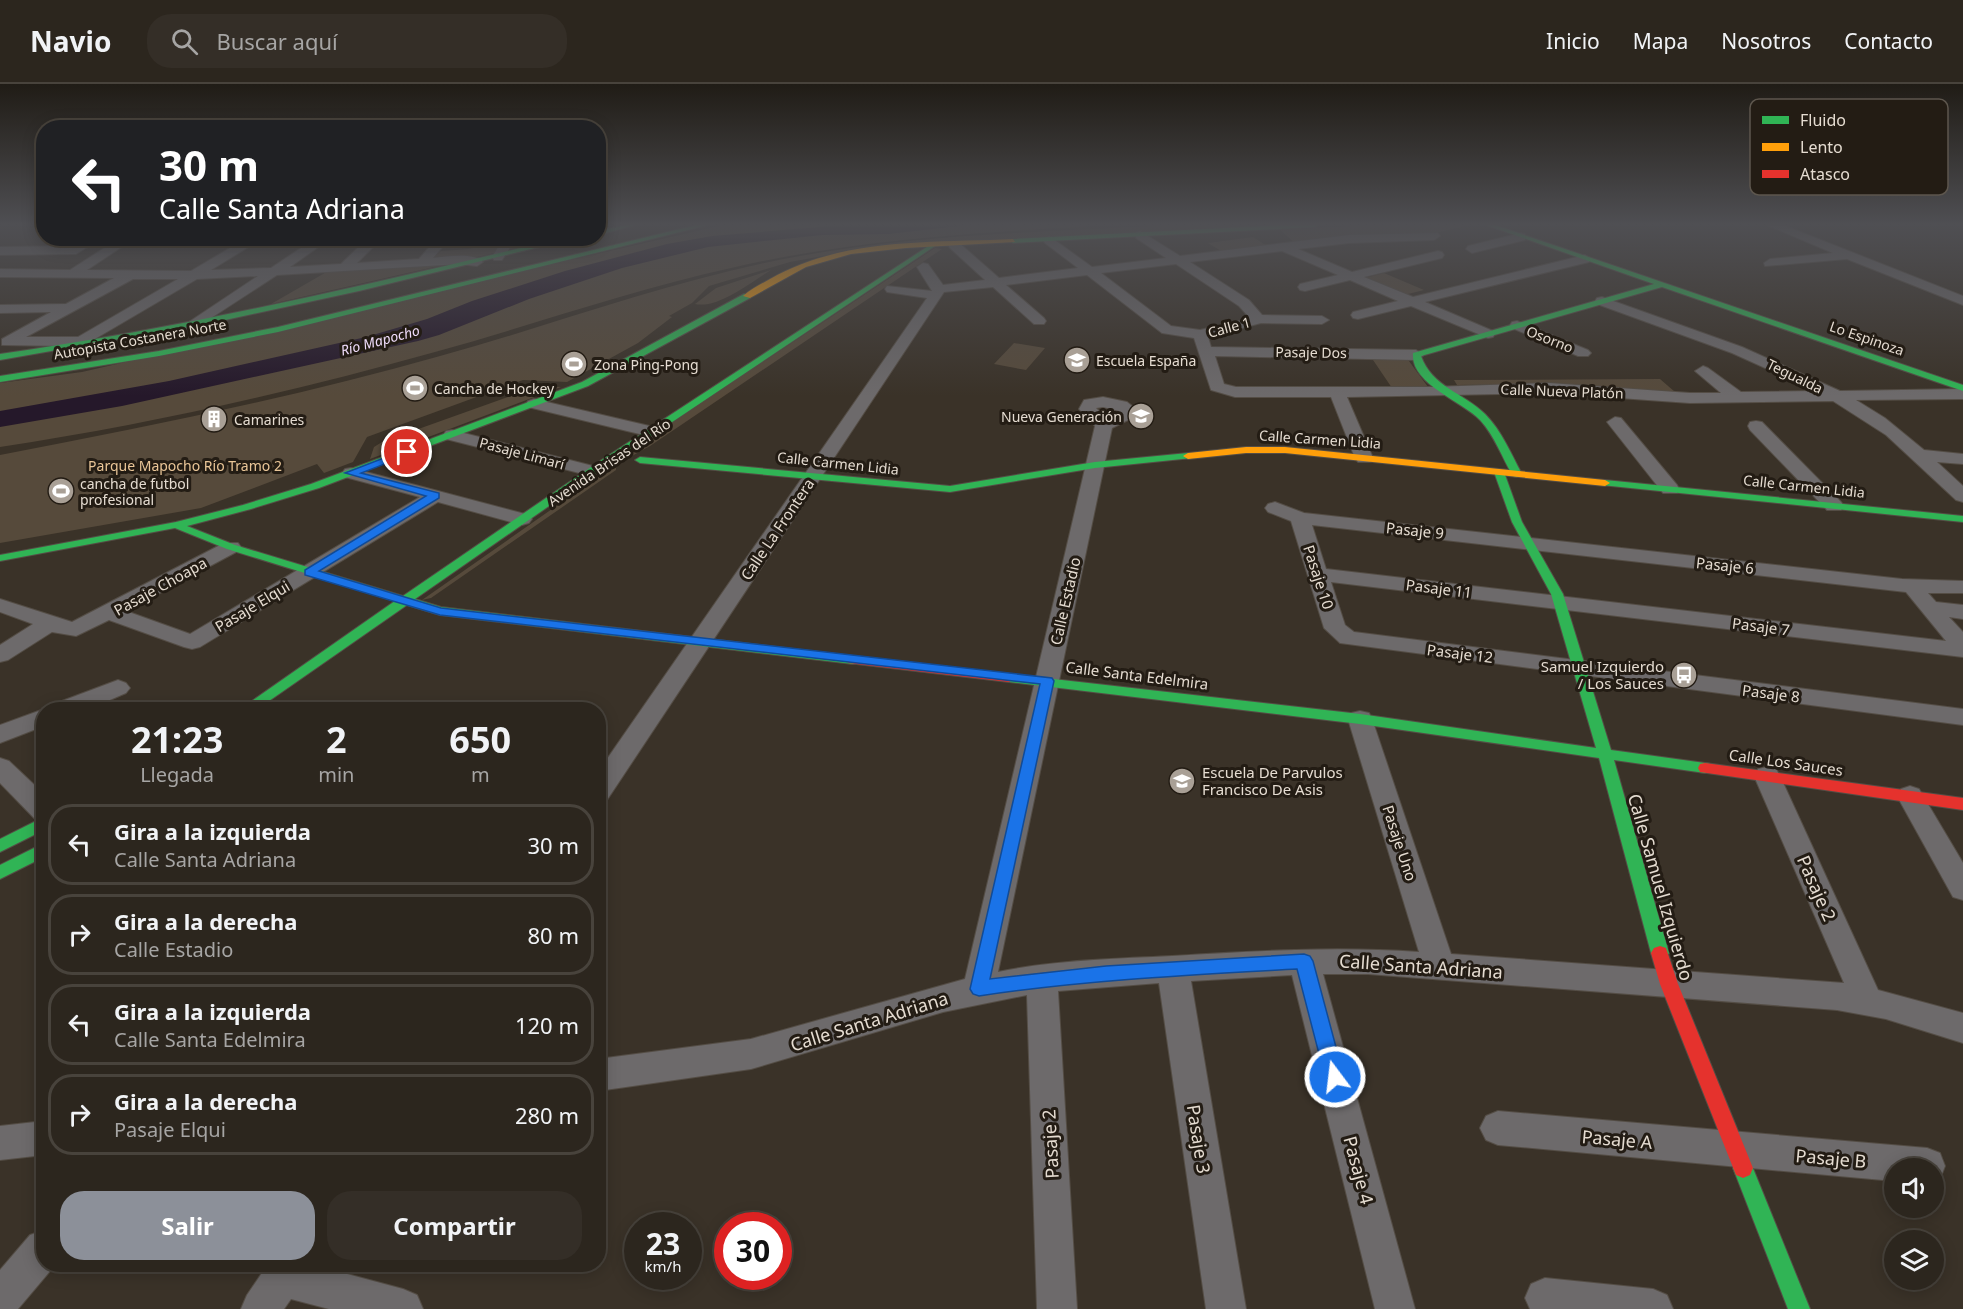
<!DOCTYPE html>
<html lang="es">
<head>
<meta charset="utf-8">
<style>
	body { margin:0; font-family:"Noto Sans",sans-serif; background:#342e27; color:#f1f3f6; height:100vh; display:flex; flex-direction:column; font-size:22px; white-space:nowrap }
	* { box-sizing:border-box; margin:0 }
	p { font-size:20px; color:#a6a5a4 }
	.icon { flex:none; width:33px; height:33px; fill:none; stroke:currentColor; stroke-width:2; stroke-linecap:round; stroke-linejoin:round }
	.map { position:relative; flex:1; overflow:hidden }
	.sheet { position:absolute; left:36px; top:618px; width:570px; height:570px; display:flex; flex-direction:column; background:#2c261e; border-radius:24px; box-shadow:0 3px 15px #0003,0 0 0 2px #48433c }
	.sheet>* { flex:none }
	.banner { position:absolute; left:36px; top:36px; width:570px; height:126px; border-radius:24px; box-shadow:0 3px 15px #0003,0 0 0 2px #48433c; background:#202124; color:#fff; overflow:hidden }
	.controls { position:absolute; left:1884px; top:1074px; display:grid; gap:12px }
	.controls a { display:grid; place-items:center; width:60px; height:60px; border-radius:50%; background:#2c261e; box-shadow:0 3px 15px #0003,0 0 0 2px #48433c; font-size:30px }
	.speed { position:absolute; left:624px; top:1128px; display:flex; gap:12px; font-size:30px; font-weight:700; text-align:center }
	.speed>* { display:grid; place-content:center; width:78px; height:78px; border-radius:50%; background:#2c261e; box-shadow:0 3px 15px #0003,0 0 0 2px #48433c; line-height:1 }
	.speed small { font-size:15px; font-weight:400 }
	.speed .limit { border:9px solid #d22; background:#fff; color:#111 }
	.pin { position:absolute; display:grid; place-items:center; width:51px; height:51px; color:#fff; margin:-26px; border:3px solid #fff; border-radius:50%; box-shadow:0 2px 6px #0007 }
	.me { position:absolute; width:66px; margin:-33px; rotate:345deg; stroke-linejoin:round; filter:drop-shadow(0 0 4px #0008) }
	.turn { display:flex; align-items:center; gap:21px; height:126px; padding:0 24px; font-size:27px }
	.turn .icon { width:78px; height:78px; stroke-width:2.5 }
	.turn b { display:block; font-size:42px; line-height:51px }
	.eta { display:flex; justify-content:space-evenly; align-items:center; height:102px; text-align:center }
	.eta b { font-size:36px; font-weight:700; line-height:42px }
	.primary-button { display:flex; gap:12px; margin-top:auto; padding:12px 24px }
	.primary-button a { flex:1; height:69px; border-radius:24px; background:#8c9099; color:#fff; font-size:24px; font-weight:700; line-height:69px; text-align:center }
	.primary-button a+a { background:#342e27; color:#f1f3f6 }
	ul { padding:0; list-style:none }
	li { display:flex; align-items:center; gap:18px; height:81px; margin:0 12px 9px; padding:0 12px; border:3px solid #48433c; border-radius:24px }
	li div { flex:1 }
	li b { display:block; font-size:22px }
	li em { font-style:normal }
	header { display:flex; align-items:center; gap:36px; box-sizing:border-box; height:84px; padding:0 30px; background:#2c261e; border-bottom:2px solid #48433c }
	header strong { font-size:28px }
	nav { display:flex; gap:33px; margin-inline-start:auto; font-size:21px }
	.search { width:420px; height:54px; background:#342e27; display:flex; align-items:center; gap:15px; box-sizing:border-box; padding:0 21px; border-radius:24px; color:#a6a5a4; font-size:22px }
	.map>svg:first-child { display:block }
</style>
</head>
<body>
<header>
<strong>Navio</strong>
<div class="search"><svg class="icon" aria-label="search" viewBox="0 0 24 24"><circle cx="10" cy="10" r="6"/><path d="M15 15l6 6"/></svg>Buscar aquí</div>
<nav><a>Inicio</a><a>Mapa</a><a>Nosotros</a><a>Contacto</a></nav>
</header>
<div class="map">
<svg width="1963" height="1225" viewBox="0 0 1963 1225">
	<rect width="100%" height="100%" fill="#3a3228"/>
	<path fill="#564a3b" d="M723 141H1111C983 148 856 155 731 184 631 206 533 241 435 268 292 308 146 341 0 363V299L82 288Z
		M1171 141H1283L872 163 790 178 709 202 692 219 669 232 672 233 638 259 567 298 523 296 367 353 353 378 324 389 317 380 201 424 0 459V371C148 343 295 313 440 272 560 239 677 194 800 172 922 150 1047 148 1171 141Z
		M1370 141H1464L1466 142 1430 150 1295 159 1280 146Z
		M1253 153 1267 162 1221 167 1208 159Z
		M504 155H555L477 173 431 176 441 167 469 165 501 158Z
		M935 164 942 165 650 362 630 373H619Z
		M456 178 271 220 330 186Z
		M771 186C751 198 718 225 695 220L716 204Z
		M1384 189 1424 206 1404 211 1365 194Z
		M1014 259 1045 264 1026 286 994 280Z
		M1371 273H1406L1428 303 1392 304Z
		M1660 295 1675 308 1552 300 1457 301 1454 296Z
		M539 302 561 303 370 375 374 363 382 358Z
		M612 383 616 384V386L431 514 422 516Z"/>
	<path fill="#25182a" d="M843 141H969L888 150 822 151 708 163 622 184 529 215 439 251 418 257 122 322 0 343V327L169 297 366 253 427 235 472 217 565 187 667 160 712 152Z"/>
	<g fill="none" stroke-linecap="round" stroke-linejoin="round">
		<defs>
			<path id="street" d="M1767 141H1783L1963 212V221L1847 175 1765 182 1764 179 1770 175 1833 169Z
				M1140 147 1180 172 1349 151 1438 149 1440 152 1434 156 1349 159 1298 165 1352 188 1438 167 1442 168 1444 171 1442 174 1364 193 1413 213 1585 171 1591 175 1589 178 1425 218 1493 247 1495 250 1493 253 1488 254 1411 222 1358 235 1353 234 1351 231 1353 228 1398 217 1350 196 1305 207 1300 206 1298 203 1300 200 1338 191 1282 167 1190 178 1249 216 1262 231 1322 232 1329 236 1322 240 1261 239 1208 253 1211 263 1416 266 1424 271 1416 276 1215 272 1224 300 1236 303H1431L1549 299 1690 309H1721L1695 287 1703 282 1708 284 1741 308 1816 307 1732 269 1597 220 1595 217 1597 214 1602 213 1742 263 1840 307 1963 305V315L1856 316 1885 334 1924 366 1963 370V380L1937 378 1963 402V418L1956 416 1886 351 1833 317 1690 319 1549 309 1347 313 1373 374 1370 378H1358L1355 374 1331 313H1235L1211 306 1194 254 1162 249 1087 191 1006 201 1044 234 1046 237 1044 240H1034L993 203 944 208 607 716 598 718V688L927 214 887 208 885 205 887 202 932 207 917 183 923 179 928 180 943 201 985 196 950 164 948 161 954 157 958 158 999 194 1078 184 1045 159 1043 156 1049 152 1092 183 1166 174 1136 154V148ZM1176 180 1239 222 1248 232V235L1200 246 1171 242 1101 189Z
				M1521 149 1525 150V156L1472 169 1466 165 1468 162Z
				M120 154H135L87 186 191 187 247 154H263L211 186 271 184 316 154H331L290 183 341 180 368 154H382L357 179 419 175 437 154H450L433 174C448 173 472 168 483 178L477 182 460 180 277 191 191 247 186 246 184 243 186 240 258 192 197 195 76 266H66L64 262 2 261V255L51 228 0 229V221L66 220 114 194 0 193V185L70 186ZM133 195H178L78 253H26Z
				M504 154H516L502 176H494L492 173Z
				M83 158 89 162 76 170 0 171V163L73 162Z
				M1517 237 1588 266 1591 269 1588 272H1578L1512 244 1510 241 1512 238Z
				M1103 313 1127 318 1137 326 1130 335 1112 344 998 888C1054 876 1114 875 1172 872 1254 867 1336 862 1419 868L1348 635 1351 629 1360 627 1369 629 1372 635 1451 870 1844 899 1754 692 1758 685 1767 683 1776 685 1780 692 1878 906 1963 929V959L1886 935 1837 926 1368 890H1323L1415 1225H1375L1292 891 1191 897 1246 1225H1206L1159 899 1058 907 1077 1225H1037L1027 911 943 928 751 985 598 1007V975L751 955 965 895 1095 342 1079 325 1084 316ZM1103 323 1119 327 1106 334 1096 324Z
				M534 315 658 344 661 348 658 352 652 353 528 323 526 320 528 317Z
				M1615 333 1621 334 1677 401 1679 405 1677 409H1663L1607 338Z
				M1756 337 1762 338 1841 418 1844 422 1841 426H1827L1750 346 1748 342 1750 338Z
				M452 346 597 383 600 387 597 391 591 392 446 355 443 351 446 347Z
				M351 384 529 431 532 435 529 439 522 441 438 418 200 563 192 565 184 563 109 536 76 552 52 548 8 576 0 578V561L33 540 0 528V515L72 538 224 459H238L241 463 238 467 126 527 190 550 420 413 345 393 342 389 345 385Z
				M1275 418 1304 429 1902 495 1963 497V509H1928L1936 518 1963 521V535L1949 533 1963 548V573L1331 498 1345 541 1354 548 1963 625V641L1340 559 1324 544 1291 437 1268 428 1265 424 1268 420ZM1312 441 1906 508 1946 557 1326 485Z
				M118 596 126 599 130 604 126 609 87 626H51L54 620Z
				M44 625 47 626H44V642L0 659V641Z
				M0 674 9 677 44 710V737L34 734 0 699Z
				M1910 702 1919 705 1963 779V816L1953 813 1897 712 1901 705Z
				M1498 1027 1927 1064 1940 1069 1945 1082 1940 1095 1934 1097V1084H1894V1097L1498 1061 1486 1056 1480 1044 1486 1032Z
				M44 1037V1071L0 1076V1042Z
				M44 1146V1180H56L18 1225H0V1186L30 1151Z
				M268 1180H310L403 1205 417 1211 423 1225H329L291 1215 284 1225H241L247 1211Z
				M1545 1194 1653 1205 1667 1211 1673 1225H1530L1525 1214 1531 1200Z"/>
			<path id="fast" d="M625 141H636L598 151V147Z
				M696 141H708L278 248 159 272 0 298V292L159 267 278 243Z
				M1280 141H1318L1315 143 1013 159 1010 157 1013 155Z
				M1486 141H1495L1963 301V307L1662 203 1421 272C1432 303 1464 309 1485 330 1502 347 1511 370 1522 390L1517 393 1513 392C1502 374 1495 352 1480 336 1462 317 1410 300 1413 269L1654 200Z
				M562 154H576L359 207 216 238 0 276V270C190 243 376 199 562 154Z
				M933 159 935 162 608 381 415 515 441 523 853 572 858 573 859 576 858 579 853 580 440 531 407 521 256 626H239L395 517 227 465 175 444 0 477V471L176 438 243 421 311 400 582 298 744 210H750V214L588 302 319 404 251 425 187 442 235 461 403 512 600 377Z
				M1188 369 1193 372 1192 374 1095 384 950 408 640 379 635 376 640 373 950 402 1095 378Z
				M1499 385 1504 388 1522 438 1563 510 1611 666 1705 679 1710 680 1712 684 1710 688 1705 689 1614 676 1669 869 1666 874 1660 876 1654 874 1651 869 1599 674 1360 640 1009 598 1002 594 1009 590 1360 630 1596 664 1551 510 1512 438 1494 388Z
				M1605 396 1963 432V438L1601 401 1600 399Z
				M44 733V746L0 768V755Z
				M44 759V773L0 795V781Z
				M1743 1074 1750 1077 1810 1225H1788L1733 1084 1736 1077Z"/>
			<path id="slow" d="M1013 155 1015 158 906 164 851 170 806 183 750 214 743 212C751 205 761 200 770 195 844 153 931 159 1013 155Z
				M1246 363H1285L1605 396 1610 399 1605 402 1285 369H1246L1188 375 1183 372 1188 369Z"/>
			<path id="jam" d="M853 572 1009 590 1016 594 1009 598 848 579 847 576 848 573Z
				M1705 679 1963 714V726L1700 688 1698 684 1700 680Z
				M1660 862 1666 864 1678 900 1753 1084 1750 1091 1743 1094 1736 1091 1660 900 1651 869 1654 864Z"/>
		</defs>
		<use href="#street" stroke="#544d45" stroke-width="2"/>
		<use href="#fast" stroke="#544d45" stroke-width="2"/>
		<use href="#slow" stroke="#544d45" stroke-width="2"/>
		<use href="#jam" stroke="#544d45" stroke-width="2"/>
		<use href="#street" fill="#6d6a6b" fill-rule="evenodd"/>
		<use href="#fast" fill="#30b455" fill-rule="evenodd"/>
		<use href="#slow" fill="#ff9f0a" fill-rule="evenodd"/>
		<use href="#jam" fill="#e5322d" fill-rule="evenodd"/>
	</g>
	<linearGradient id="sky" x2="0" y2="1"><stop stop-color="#201c16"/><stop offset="0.45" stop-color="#4f4f53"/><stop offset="1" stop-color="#4f4f53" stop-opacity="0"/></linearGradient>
	<rect width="1963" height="312" fill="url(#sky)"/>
	<path fill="#1a73e8" stroke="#114b97" stroke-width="1.5" d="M407 365 412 368 411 370 361 389 439 409V414L319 487 441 524 1052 594 1054 597 990 895 1106 882 1304 870 1310 872 1313 877 1344 993 1341 999 1335 1002 1328 999 1325 993 1297 885C1191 891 1085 896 979 912L973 910 970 905 1040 600 440 531 305 491V486L426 412 345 389Z"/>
	<defs>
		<symbol id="school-disc" viewBox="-11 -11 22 22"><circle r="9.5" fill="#a9a096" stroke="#231c14"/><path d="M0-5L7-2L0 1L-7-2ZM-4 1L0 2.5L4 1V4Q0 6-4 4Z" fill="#fff"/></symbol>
		<symbol id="stadium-disc" viewBox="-11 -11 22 22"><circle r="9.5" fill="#a9a096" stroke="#231c14"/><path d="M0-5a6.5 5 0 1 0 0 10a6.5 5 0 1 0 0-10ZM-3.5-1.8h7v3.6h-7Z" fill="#fff"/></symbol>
		<symbol id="building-disc" viewBox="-11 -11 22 22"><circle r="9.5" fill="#a9a096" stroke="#231c14"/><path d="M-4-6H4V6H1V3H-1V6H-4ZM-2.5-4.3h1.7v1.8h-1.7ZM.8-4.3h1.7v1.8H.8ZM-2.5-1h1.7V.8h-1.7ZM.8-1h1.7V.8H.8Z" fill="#fff"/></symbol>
		<symbol id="bus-disc" viewBox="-11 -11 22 22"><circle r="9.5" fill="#a9a096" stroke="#231c14"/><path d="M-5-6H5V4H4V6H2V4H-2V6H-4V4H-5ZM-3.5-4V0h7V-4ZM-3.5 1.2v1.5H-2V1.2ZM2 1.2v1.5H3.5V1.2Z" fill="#fff"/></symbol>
	</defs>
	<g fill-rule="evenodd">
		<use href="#school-disc" x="1062" y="261" width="30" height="30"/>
		<use href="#stadium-disc" x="559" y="265" width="30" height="30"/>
		<use href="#stadium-disc" x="400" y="289" width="30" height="30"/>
		<use href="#school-disc" x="1126" y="317" width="30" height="30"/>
		<use href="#building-disc" x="199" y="320" width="30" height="30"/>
		<use href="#stadium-disc" x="46" y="392" width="30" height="30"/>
		<use href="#bus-disc" x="1669" y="576" width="30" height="30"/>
		<use href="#school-disc" x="1167" y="682" width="30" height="30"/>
	</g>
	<g text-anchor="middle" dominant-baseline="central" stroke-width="6" stroke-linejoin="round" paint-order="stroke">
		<g font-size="14" fill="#e5dcd1" stroke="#231c14">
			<text transform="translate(1229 243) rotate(-15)">Calle 1</text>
			<text transform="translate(1867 254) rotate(19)">Lo Espinoza</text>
			<text transform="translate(140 255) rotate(-10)">Autopista Costanera Norte</text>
			<text transform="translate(1550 255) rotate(22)">Osorno</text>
			<text transform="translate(1311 268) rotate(1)">Pasaje Dos</text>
			<text transform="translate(1795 292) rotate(26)">Tegualda</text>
			<text transform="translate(1562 307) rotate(2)">Calle Nueva Platón</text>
			<text transform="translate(1320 355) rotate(4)">Calle Carmen Lidia</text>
			<text transform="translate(522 369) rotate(15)">Pasaje Limarí</text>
			<text transform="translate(609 378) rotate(-34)">Avenida Brisas del Río</text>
			<text transform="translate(838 379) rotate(6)">Calle Carmen Lidia</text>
			<text transform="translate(1804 402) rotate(6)">Calle Carmen Lidia</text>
		</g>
		<g font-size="14" font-style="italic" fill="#eedbf9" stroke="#231c14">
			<text transform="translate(380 256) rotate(-15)">Río Mapocho</text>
		</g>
		<g font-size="14" fill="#e5dcd1" stroke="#231c14" text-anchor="start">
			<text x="1096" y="276">Escuela España</text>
			<text x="594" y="280">Zona Ping-Pong</text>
			<text x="434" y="304">Cancha de Hockey</text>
			<text x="1122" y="332" text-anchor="end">Nueva Generación</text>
			<text x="234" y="335">Camarines</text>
			<text x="80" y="399">cancha de futbol<tspan x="80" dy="16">profesional</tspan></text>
		</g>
		<g font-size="14" fill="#eac698" stroke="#231c14">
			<text x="185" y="381">Parque Mapocho Río Tramo 2</text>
		</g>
		<g font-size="15" fill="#e5dcd1" stroke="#231c14">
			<text transform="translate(777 445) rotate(-56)">Calle La Frontera</text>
			<text transform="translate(1415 446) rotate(6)">Pasaje 9</text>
			<text transform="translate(1725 481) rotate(6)">Pasaje 6</text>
			<text transform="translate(1319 493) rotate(72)">Pasaje 10</text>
			<text transform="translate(160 502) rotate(-29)">Pasaje Choapa</text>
			<text transform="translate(1439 504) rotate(7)">Pasaje 11</text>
			<text transform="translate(1065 517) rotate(-77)">Calle Estadio</text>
			<text transform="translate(252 522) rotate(-31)">Pasaje Elqui</text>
			<text transform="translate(1761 542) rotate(7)">Pasaje 7</text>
			<text transform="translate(1460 569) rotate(7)">Pasaje 12</text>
			<text transform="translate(1137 591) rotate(7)">Calle Santa Edelmira</text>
			<text transform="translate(1771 609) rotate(7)">Pasaje 8</text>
			<text transform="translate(1786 678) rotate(8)">Calle Los Sauces</text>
			<text transform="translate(1400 759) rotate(72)">Pasaje Uno</text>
		</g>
		<g font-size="15" fill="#e5dcd1" stroke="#231c14" text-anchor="end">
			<text x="1664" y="582">Samuel Izquierdo<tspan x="1664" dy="17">/ Los Sauces</tspan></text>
			<text x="1202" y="688" text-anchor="start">Escuela De Parvulos<tspan x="1202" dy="17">Francisco De Asis</tspan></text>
		</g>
		<g font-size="18" fill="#e5dcd1" stroke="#231c14">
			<text transform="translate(1661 803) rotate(74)">Calle Samuel Izquierdo</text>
			<text transform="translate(1817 804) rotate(66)">Pasaje 2</text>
			<text transform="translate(1421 882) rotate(4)">Calle Santa Adriana</text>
			<text transform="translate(869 937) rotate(-17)">Calle Santa Adriana</text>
			<text transform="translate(1199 1055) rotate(81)">Pasaje 3</text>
			<text transform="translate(1617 1055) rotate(5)">Pasaje A</text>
			<text transform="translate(1050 1060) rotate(-93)">Pasaje 2</text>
			<text transform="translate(1831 1074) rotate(5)">Pasaje B</text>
			<text transform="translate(1359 1086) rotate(75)">Pasaje 4</text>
		</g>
	</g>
	<rect x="1750" y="15" width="198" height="96" rx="9" fill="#231c14" stroke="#5d564d" stroke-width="1.5"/>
	<rect x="1762" y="32" width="27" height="8" fill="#30b455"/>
	<rect x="1762" y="59" width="27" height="8" fill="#ff9f0a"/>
	<rect x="1762" y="86" width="27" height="8" fill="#e5322d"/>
	<g font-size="16" fill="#e5dcd1">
		<text x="1800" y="42">Fluido</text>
		<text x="1800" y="69">Lento</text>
		<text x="1800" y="96">Atasco</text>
	</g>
</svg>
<div class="controls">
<a><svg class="icon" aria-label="sound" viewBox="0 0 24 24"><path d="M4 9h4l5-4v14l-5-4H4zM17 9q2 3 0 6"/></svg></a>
<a><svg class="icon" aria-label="layers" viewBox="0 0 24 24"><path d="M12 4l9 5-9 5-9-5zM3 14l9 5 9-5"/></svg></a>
</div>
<div class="speed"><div>23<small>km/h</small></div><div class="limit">30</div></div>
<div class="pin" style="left:407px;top:368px;background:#d93025"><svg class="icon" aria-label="arrive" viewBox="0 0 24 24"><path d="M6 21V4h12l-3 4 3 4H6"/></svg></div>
<svg class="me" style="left:1335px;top:993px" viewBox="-20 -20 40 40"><circle r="17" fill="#1a73e8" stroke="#fff" stroke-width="3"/><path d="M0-11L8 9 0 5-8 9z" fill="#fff"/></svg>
<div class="banner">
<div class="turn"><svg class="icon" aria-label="left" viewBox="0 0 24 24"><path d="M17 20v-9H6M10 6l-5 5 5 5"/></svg><div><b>30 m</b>Calle Santa Adriana</div></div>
</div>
<section class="sheet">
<div class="eta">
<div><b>21:23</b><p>Llegada</p></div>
<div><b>2</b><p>min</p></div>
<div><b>650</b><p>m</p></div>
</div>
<ul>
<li><svg class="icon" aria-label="left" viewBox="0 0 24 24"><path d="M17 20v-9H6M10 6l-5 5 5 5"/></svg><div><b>Gira a la izquierda</b><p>Calle Santa Adriana</p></div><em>30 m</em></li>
<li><svg class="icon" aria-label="right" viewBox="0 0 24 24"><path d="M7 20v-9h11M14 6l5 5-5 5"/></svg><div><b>Gira a la derecha</b><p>Calle Estadio</p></div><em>80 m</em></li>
<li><svg class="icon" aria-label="left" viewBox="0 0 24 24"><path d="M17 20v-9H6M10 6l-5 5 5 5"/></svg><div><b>Gira a la izquierda</b><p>Calle Santa Edelmira</p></div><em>120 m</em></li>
<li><svg class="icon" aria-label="right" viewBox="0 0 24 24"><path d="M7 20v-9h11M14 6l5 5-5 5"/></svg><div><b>Gira a la derecha</b><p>Pasaje Elqui</p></div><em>280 m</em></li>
</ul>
<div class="primary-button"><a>Salir</a><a>Compartir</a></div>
</section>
</div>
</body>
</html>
